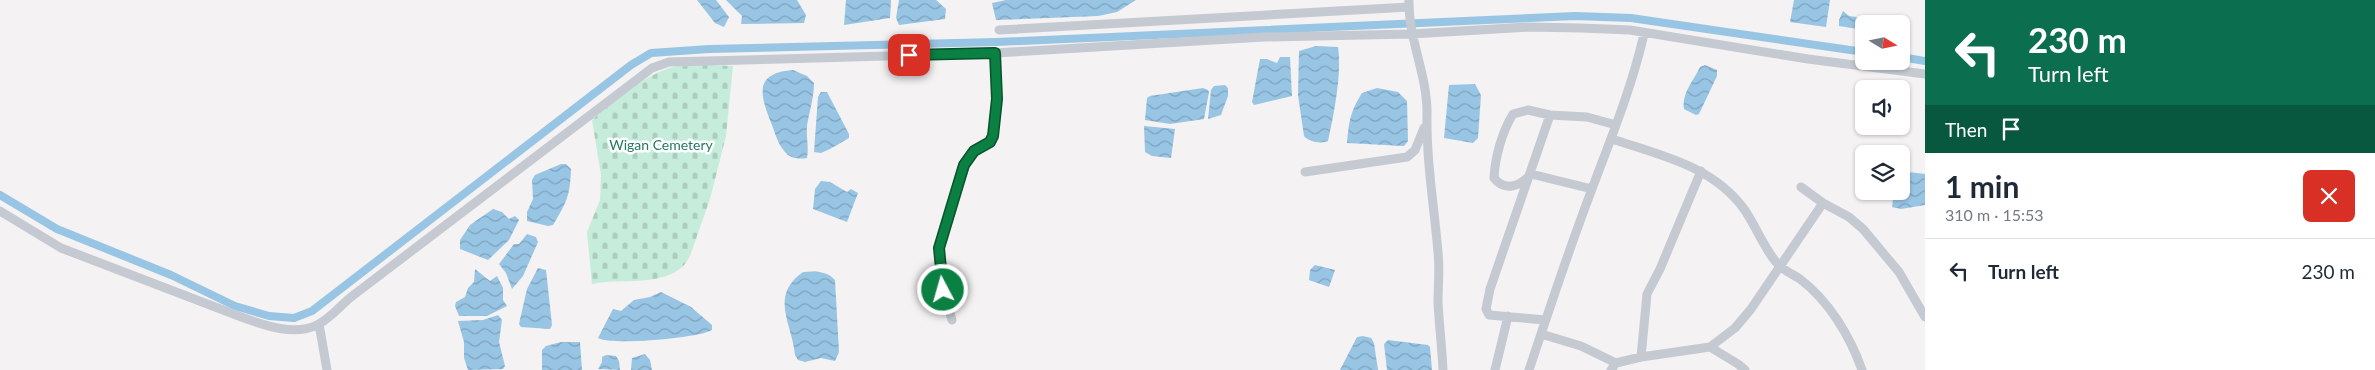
<!DOCTYPE html>
<html lang="en">
<head>
<meta charset="utf-8">
<style>
	body { margin:0; font-family:Lato,sans-serif; background:#f2f2f3; color:#1f2937; height:100vh; display:flex; flex-direction:column; font-size:19px; white-space:nowrap }
	* { box-sizing:border-box; margin:0 }
	p { font-size:16px; color:#747a83 }
	.icon { flex:none; width:28px; height:28px; fill:none; stroke:currentColor; stroke-width:2; stroke-linecap:round; stroke-linejoin:round }
	.map { position:relative; flex:1; overflow:hidden }
	.details { display:flex; flex-direction:column; background:#fff; width:450px }
	.details>* { flex:none }
	.hud { background:#0b6e4f; color:#fff; overflow:hidden }
	.needle { width:32px; rotate:100deg }
	.fabs { position:absolute; left:1855px; top:15px; display:grid; gap:10px }
	.fabs a { display:grid; place-items:center; width:55px; height:55px; border-radius:8px; background:#fff; box-shadow:0 1px 4px #0004; font-size:25px }
	.pin { position:absolute; display:grid; place-items:center; width:42px; height:42px; color:#fff; margin:-21px; border-radius:10px; box-shadow:0 2px 8px #0006 }
	.me { position:absolute; width:55px; margin:-28px; rotate:354deg; stroke-linejoin:round; filter:drop-shadow(0 0 4px #0008) }
	.turn { display:flex; align-items:center; gap:18px; height:105px; padding:0 20px; font-size:22px }
	.turn .icon { width:65px; height:65px; stroke-width:2.5 }
	.turn b { display:block; font-size:35px; line-height:42px }
	.then { display:flex; align-items:center; height:48px; padding:0 20px; background:#0003; gap:10px; font-size:19px }
	.round { display:grid; place-items:center; flex:none; width:52px; height:52px; border-radius:8px; background:#f2f2f3 }
	.summary { display:flex; align-items:center; justify-content:space-between; height:85px; padding:0 20px }
	h1 { font-size:30px; font-weight:700; line-height:38px }
	ul { padding:0; list-style:none }
	li { display:flex; align-items:center; gap:15px; height:65px; padding:0 20px; border-top:1px solid #e0e1e3 }
	li div { flex:1 }
	li b { display:block; font-size:19px }
	li em { font-style:normal }
	main { display:flex; flex:1; min-height:0 }
	.map>svg:first-child { display:block }
</style>
</head>
<body>
<main>
<div class="map">
<svg width="1925" height="370" viewBox="0 0 1925 370">
	<defs>
		<pattern id="cemetery-stones" width="16" height="16" patternUnits="userSpaceOnUse" patternTransform="scale(1.25)"><rect width="16" height="16" fill="#c6ecdc"/><path d="M2 7V4a2 2 0 0 1 4 0v3zM10 15v-3a2 2 0 0 1 4 0v3z" fill="#acccbf"/></pattern>
		<pattern id="water-waves" width="16" height="10" patternUnits="userSpaceOnUse" patternTransform="scale(1.25)"><rect width="16" height="10" fill="#98c5e4"/><path d="M0 5q4-4 8 0t8 0" fill="none" stroke="#7ea2bc"/></pattern>
	</defs>
	<rect width="100%" height="100%" fill="#f4f2f2"/>
	<path fill="url(#cemetery-stones)" d="M689 64 733 66 726 136 710 199 690 256C674 290 621 277 592 284L587 232 600 200 601 175 592 120C620 97 652 67 689 64Z"/>
	<path fill="url(#water-waves)" d="M697 0H716L729 17 724 27 715 23Z
		M726 0H797L806 15 804 23 741 24 742 16Z
		M846 0H891L890 18 844 25Z
		M899 0H936L946 9 945 19 899 25 896 18Z
		M1006 0H1136L1117 12 1098 16 996 20 992 3Z
		M1794 0H1830L1826 27 1790 22Z
		M1843 11 1849 16 1885 21 1886 24H1864V30L1839 26V20Z
		M1316 46 1338 47C1342 74 1334 114 1328 141 1321 144 1309 142 1304 136L1298 95 1299 51Z
		M1280 57H1290L1292 96 1254 105 1252 102 1260 59H1267L1277 63Z
		M1705 65 1717 70V76L1699 114 1696 115 1684 109C1681 94 1694 80 1700 67Z
		M793 70 807 76 814 83C814 98 809 112 807 126 806 137 809 147 807 158 800 159 794 159 788 155 779 147 776 136 772 125 760 95 753 73 793 70Z
		M1475 84 1481 95 1478 138 1473 143 1444 138 1449 85Z
		M1225 85 1228 88V96L1221 115 1208 119 1211 90 1214 86Z
		M1203 88 1208 90 1209 92 1204 119 1170 124 1145 120 1147 98 1150 96Z
		M1377 88 1398 92 1407 101 1408 141 1404 146 1347 143C1349 122 1350 112 1362 93Z
		M821 92H827L849 134V138L830 149 821 153 814 152 818 97Z
		M1144 126 1175 129 1171 158 1152 156 1145 152Z
		M561 164H566L571 169C570 196 567 202 553 225L548 226 527 221V212L533 199 532 180 535 175Z
		M1901 171 1925 174V205L1901 209 1892 207 1894 191H1901Z
		M821 181 830 182 847 192 851 189 858 193 847 222 813 209 815 189Z
		M493 209 502 212 509 219 515 216 519 220 509 240 488 260 460 249V240L470 225Z
		M527 234 536 237 538 242 523 276 512 289 506 273 499 264 514 244H519Z
		M1315 265 1335 270 1329 287 1309 280 1310 270Z
		M538 268 546 270 552 325 550 329 521 327 519 324 527 289Z
		M475 269 490 281 497 276 503 288V300L507 306 487 316H459L455 306 456 302 465 297 468 288 474 282Z
		M803 272C815 271 827 271 835 280L839 352 835 361 821 358 805 362 798 360 795 355C792 323 769 296 803 272Z
		M661 292 691 307 712 325V330C699 338 611 346 598 338L613 309 621 311 634 300 650 297Z
		M498 315 502 320 499 342 505 366 503 369 468 370 464 358V342L458 321 483 320Z
		M1363 336 1371 338 1374 343 1378 370H1340L1357 337Z
		M1388 340 1428 345 1430 347 1432 370H1387L1384 344Z
		M561 342H580L582 370H542V350L546 346Z
		M645 354 650 360 652 370H631L632 358Z
		M606 355 616 356 619 361 620 370 598 369 602 362V357Z"/>
	<g fill="none" stroke-linecap="round" stroke-linejoin="round">
		<path stroke="#98c5e4" stroke-width="8" d="M1901 57 1925 61
			M0 195 57 229 171 275 235 306 269 316 294 318 312 311 631 65 651 53 709 49 997 42 1575 16 1631 18 1864 52"/>
		<path stroke="#c4c9d2" stroke-width="9" d="M1409 0C1408 38 1427 74 1427 112 1426 159 1434 205 1438 252 1440 269 1438 285 1438 302 1439 324 1442 347 1443 370
			M999 30 1409 7
			M1612 139C1660 155 1713 166 1744 209 1755 224 1768 257 1781 267 1787 272 1794 275 1800 279 1829 301 1850 336 1862 370
			M1305 172 1407 157 1415 150 1424 128
			M1531 174 1592 189
			M1529 176C1519 187 1504 191 1494 178 1495 157 1502 132 1513 114L1528 110 1550 115 1587 117 1616 125
			M1801 187 1823 203 1849 217 1863 229 1899 272 1925 317
			M0 211 61 248 244 318C267 326 294 336 317 325 330 319 341 305 351 297L652 68 669 62 995 53 1264 37 1411 34 1528 27 1581 28 1630 30 1808 59 1925 74
			M952 320 943 290 939 248 943 232 968 158 977 148 990 142 993 136 997 99 995 53
			M1545 320 1489 315 1486 309 1490 289 1550 115
			M319 324 327 370
			M1541 334 1581 346 1616 363
			M1710 347 1735 328 1751 309 1823 203
			M1641 357 1647 294 1660 269 1701 171
			M1495 370 1508 316
			M1529 370C1549 310 1569 249 1592 189 1611 138 1632 87 1644 34
			M1611 370 1616 363 1641 357 1710 347 1738 364 1745 370"/>
	</g>
	<g fill="none" stroke-linecap="round" stroke-linejoin="round">
		<defs>
			<path id="route" d="M909 55 995 53 997 99 993 136 990 142 974 151 964 165 939 248 943 290"/>
		</defs>
		<use href="#route" stroke="#07532c" stroke-width="12"/>
		<use href="#route" stroke="#0b8043" stroke-width="9"/>
	</g>
	<g text-anchor="middle" dominant-baseline="central" stroke-width="5" stroke-linejoin="round" paint-order="stroke">
		<g font-size="14" fill="#217a5f" stroke="#fff">
			<text x="661" y="144">Wigan Cemetery</text>
		</g>
	</g>
</svg>
<div class="fabs">
<a><svg class="needle" viewBox="-14 -14 28 28"><path d="M0-13l5 13h-10z" fill="#e53935"/><path d="M0 13l5-13h-10z" fill="#747a83"/></svg></a>
<a><svg class="icon" aria-label="sound" viewBox="0 0 24 24"><path d="M4 9h4l5-4v14l-5-4H4zM17 9q2 3 0 6"/></svg></a>
<a><svg class="icon" aria-label="layers" viewBox="0 0 24 24"><path d="M12 4l9 5-9 5-9-5zM3 14l9 5 9-5"/></svg></a>
</div>
<div class="pin" style="left:909px;top:55px;background:#d93025"><svg class="icon" aria-label="arrive" viewBox="0 0 24 24"><path d="M6 21V4h12l-3 4 3 4H6"/></svg></div>
<svg class="me" style="left:943px;top:290px" viewBox="-20 -20 40 40"><circle r="17" fill="#0b8043" stroke="#fff" stroke-width="3"/><path d="M0-11L8 9 0 5-8 9z" fill="#fff"/></svg>
</div>
<section class="details">
<div class="hud">
<div class="turn"><svg class="icon" aria-label="left" viewBox="0 0 24 24"><path d="M17 20v-9H6M10 6l-5 5 5 5"/></svg><div><b>230 m</b>Turn left</div></div>
<div class="then">Then<svg class="icon" aria-label="arrive" viewBox="0 0 24 24"><path d="M6 21V4h12l-3 4 3 4H6"/></svg></div>
</div>
<div class="summary"><div><h1>1 min</h1><p>310 m · 15:53</p></div><a class="round" style="background:#d93025;color:#fff"><svg class="icon" aria-label="close" viewBox="0 0 24 24"><path d="M6 6l12 12M18 6L6 18"/></svg></a></div>
<ul>
<li><svg class="icon" aria-label="left" viewBox="0 0 24 24"><path d="M17 20v-9H6M10 6l-5 5 5 5"/></svg><div><b>Turn left</b></div><em>230 m</em></li>
</ul>
</section>
</main>
</body>
</html>
